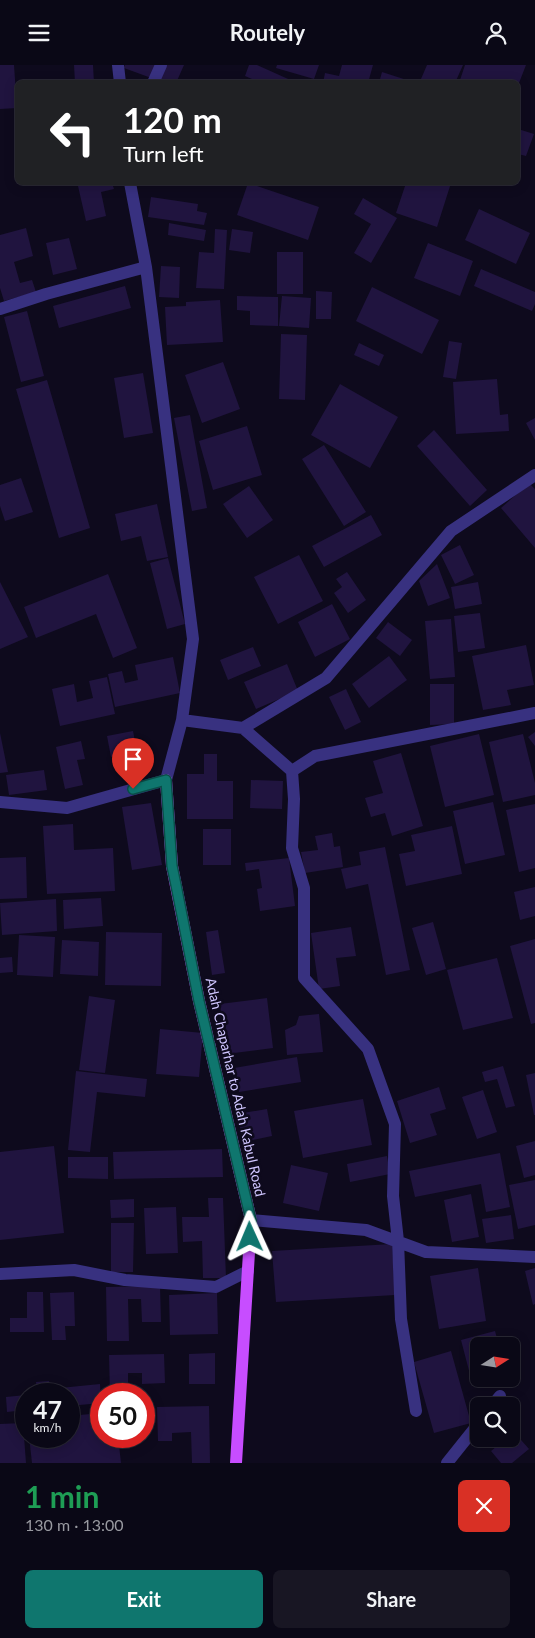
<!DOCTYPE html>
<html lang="en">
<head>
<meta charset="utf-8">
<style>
	body { margin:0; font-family:Lato,sans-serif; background:#181623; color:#f1f3f6; height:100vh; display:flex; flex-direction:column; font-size:19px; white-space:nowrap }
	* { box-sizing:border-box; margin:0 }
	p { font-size:16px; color:#999aa1 }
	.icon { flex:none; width:28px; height:28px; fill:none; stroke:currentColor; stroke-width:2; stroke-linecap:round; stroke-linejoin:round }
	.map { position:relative; height:1398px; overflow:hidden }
	.sheet { display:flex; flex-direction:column; background:#0a0816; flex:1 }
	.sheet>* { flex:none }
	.hud { position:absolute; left:15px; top:15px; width:505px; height:105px; border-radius:8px; box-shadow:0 2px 12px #0003,0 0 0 1px #2a2935; background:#202124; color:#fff; overflow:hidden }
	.needle { width:32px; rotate:78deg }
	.controls { position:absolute; left:470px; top:1272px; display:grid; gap:10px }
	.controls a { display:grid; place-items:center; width:50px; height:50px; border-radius:8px; background:#0a0816; box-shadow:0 2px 12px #0003,0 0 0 1px #2a2935; font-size:25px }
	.speed { position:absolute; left:15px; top:1318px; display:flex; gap:10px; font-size:25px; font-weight:700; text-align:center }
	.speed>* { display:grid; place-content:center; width:65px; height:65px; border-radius:50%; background:#0a0816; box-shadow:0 2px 12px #0003,0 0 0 1px #2a2935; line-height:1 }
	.speed small { font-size:12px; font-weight:400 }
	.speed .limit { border:8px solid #d22; background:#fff; color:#111 }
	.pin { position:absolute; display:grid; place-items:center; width:42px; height:42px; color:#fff; margin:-51px -21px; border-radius:50% 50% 50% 0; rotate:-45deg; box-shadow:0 0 5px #0007 }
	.pin .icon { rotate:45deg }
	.me { position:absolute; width:55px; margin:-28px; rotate:359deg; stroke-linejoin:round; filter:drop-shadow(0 0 4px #0008) }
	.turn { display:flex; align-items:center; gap:18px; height:105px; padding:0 25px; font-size:22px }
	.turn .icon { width:65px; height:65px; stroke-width:2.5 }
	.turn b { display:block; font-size:35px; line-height:42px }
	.round { display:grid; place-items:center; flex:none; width:52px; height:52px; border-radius:8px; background:#181623 }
	.summary { display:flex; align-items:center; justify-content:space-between; height:85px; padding:0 25px }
	h1 { font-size:30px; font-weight:700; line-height:38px; color:#1e9e55 }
	.action { display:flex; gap:10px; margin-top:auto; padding:10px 25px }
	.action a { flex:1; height:58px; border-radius:8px; background:#0f766e; color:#fff; font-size:20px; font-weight:700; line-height:58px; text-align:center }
	.action a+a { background:#181623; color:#f1f3f6 }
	header { display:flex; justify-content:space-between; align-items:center; height:65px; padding:0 25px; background:#0a0816; font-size:22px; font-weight:700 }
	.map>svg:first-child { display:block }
</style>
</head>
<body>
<header><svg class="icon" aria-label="menu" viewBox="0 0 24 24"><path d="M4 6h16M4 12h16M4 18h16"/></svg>Routely<svg class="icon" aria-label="person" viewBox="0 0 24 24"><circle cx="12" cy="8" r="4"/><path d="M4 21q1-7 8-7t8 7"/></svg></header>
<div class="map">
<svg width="535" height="1398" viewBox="0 0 535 1398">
	<rect width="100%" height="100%" fill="#0e0a1d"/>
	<path fill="#20143f" d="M0 0H14L17 43 0 44Z
		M74 0H93L94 18H75Z
		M125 0H159L154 14 124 3Z
		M163 0H184L176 18H156Z
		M249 0H257L297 18H261L245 11Z
		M277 0H319L314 14 276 3Z
		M342 0H373L368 18H323L325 8 339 11Z
		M427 0H463L455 18H429L421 14Z
		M465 0H526L519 18H459Z
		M382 7 413 17V18H379Z
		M518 64 534 69 526 91 518 89Z
		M93 118H112L114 124 101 127 106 151 86 156 78 121Z
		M248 118 319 142 308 175 237 150Z
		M406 118H451L437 162 396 148Z
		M151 132 198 139 197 146 207 148 204 160 148 152Z
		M363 133 397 153 371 198 354 188 371 159 354 149Z
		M479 144 530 168 516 199 465 175Z
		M169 158 206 165 204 176 168 170Z
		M26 163 33 191 14 197 20 218 32 215 36 227 4 236 0 223V170Z
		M215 164 227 165 224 224 196 223 199 187 214 188Z
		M232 164 253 167 250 188 229 185Z
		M69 173 77 204 53 210 46 178Z
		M428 178 473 196 460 231 414 213Z
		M277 187H303V229H277Z
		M161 201 180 202 179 233 159 232Z
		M481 204 535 227V239L532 246 474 221Z
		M125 221 131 243 59 263 53 241Z
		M372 222 439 255 422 289 356 256Z
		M316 226 332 227 331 254H316Z
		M237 231 278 232V261L250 260V246L237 245Z
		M282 231 311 233 309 263 279 261Z
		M220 235 223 277 167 280 165 242 186 241V237Z
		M27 246 44 311 21 317 4 252Z
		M281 269 307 270 305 335 279 334Z
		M449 276 462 278 456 314 443 312Z
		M359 278 384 290 379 301 354 290Z
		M223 297 240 344 202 358 185 310Z
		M143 308 153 368 124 373 114 313Z
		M497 314 500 350 508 349 509 366 456 369 453 317Z
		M47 315 90 463 59 473 16 324Z
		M340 319 398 352 370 403 311 370Z
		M190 350 207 443 192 446 174 353Z
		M535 353V375L526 358Z
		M247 361 262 410 213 425 199 376Z
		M434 365 487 425 470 441 417 381Z
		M324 380 366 447 344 461 302 394Z
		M21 413 33 447 5 456 0 441V420Z
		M529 418 535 424V483L501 443Z
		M249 421 273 455 247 473 223 439Z
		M157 439 168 492 147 496 141 471 121 476 115 449Z
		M371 450 382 470 324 502 312 481Z
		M460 480 474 510 455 519 441 490Z
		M299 490 323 536 278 559 254 512Z
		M168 493 185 559 167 564 150 498Z
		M437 499 450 533 428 541 419 516Z
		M347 507 366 535 348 548 334 528 342 522 336 514Z
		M108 509 137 583 113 593 96 549 36 573 24 542Z
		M0 517 28 572 0 584Z
		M478 517 482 539 455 544 451 522Z
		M332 539 350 574 315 592 298 557Z
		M480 548 485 583 458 587 454 551Z
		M451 554 455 612 430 614 425 556Z
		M388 557 412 575 400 591 376 573Z
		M526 580 534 620 507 625 511 640 483 645 472 591Z
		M253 582 261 601 228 615 220 595Z
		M389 591 407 615 369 643 352 619Z
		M173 592 180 628 115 642 108 609 122 606 125 618 138 615 135 600Z
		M287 599 298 626 256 644 244 617Z
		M107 612 115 649 60 661 52 624 74 619 77 637 93 633 89 616Z
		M430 619H454V659L430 660Z
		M346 624 361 657 345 665 329 632Z
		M133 666 137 687 111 692 107 671Z
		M535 667V681L528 672Z
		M0 668 8 707 0 708Z
		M479 669 494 730 445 742 430 681Z
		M523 669 535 718V730L503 737 489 677Z
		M81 676 85 694 77 695 83 720 65 724 56 682Z
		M401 688 423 761 392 771 385 748 371 752 365 733 383 728 373 696Z
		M204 689H217V716H233V754H187V709H204Z
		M44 705 47 725 9 730 6 710Z
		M251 715 283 716 282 744 250 743Z
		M493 737 505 790 465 799 453 746Z
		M151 738 162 800 132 805 122 742Z
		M535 739V803L519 807 506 745Z
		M73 759 74 785 113 783 115 826 47 829 43 761Z
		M452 761 462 809 406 821 399 789 415 786 411 770Z
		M203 764H231V800H203Z
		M332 768 334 782 340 781 343 802 305 808 301 787 318 785 315 771Z
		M385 782 410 905 386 910 368 819 346 824 341 804 361 800 359 787Z
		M26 792 27 833 0 834V793Z
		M289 793 295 841 260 846 257 824 262 823 259 804 246 806 245 798Z
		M535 822V851L520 855 514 827Z
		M101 833 103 861 64 864 63 835Z
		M56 834 57 866 2 870 0 838Z
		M433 857 446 904 426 910 412 863Z
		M351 862 356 891 336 893 340 921 319 924 311 868Z
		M218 865 225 908 212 910 206 867Z
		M106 867 162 868 161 921 105 920Z
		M19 870 55 872 53 912 17 910Z
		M535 874V958L531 959 510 881Z
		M62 875 99 877 98 911 60 909Z
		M12 892 13 907 0 908V893Z
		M497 893 513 953 463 965 447 905Z
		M89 931 115 935 105 1008 79 1005Z
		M267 933 273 983 226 989 220 939Z
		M319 949 323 987 287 990 285 965 296 960 299 951Z
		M160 964 203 968 199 1012 156 1009Z
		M297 992 301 1017 239 1027 234 1003Z
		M503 1001 515 1041 506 1043 497 1014 485 1017 482 1007Z
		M76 1006 147 1014 145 1032 97 1027 90 1087 68 1085Z
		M535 1008V1050H534L526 1010Z
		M439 1022 446 1044 430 1049 437 1070 410 1078 397 1036Z
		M483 1025 497 1067 477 1074 462 1032Z
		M363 1034 372 1080 303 1093 294 1046Z
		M267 1044 272 1071 243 1077 237 1049Z
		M535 1076V1110L524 1113 516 1081Z
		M54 1081 64 1168 0 1175V1087Z
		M222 1084 223 1112 114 1114 113 1087Z
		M500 1088 510 1142 486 1147 481 1119 415 1132 409 1106Z
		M387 1091 390 1109 350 1117 347 1099Z
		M68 1092H108V1114L68 1113Z
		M291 1100 328 1108 319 1146 283 1138Z
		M535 1115V1160L518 1164 509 1120Z
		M471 1129 479 1172 452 1177 444 1135Z
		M208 1133H223L226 1213H203L202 1176 183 1177 182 1152H209Z
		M134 1134V1152L111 1153 110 1135Z
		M176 1142 178 1188 146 1189 144 1143Z
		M511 1150 514 1174 486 1178 482 1154Z
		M111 1158H134L133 1207H111Z
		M392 1179 395 1230 276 1237 272 1186Z
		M478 1203 486 1256 439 1264 430 1211Z
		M535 1203V1239L533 1240 525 1206Z
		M160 1221 161 1257H142L141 1234H128L129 1276H107L106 1222Z
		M27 1227H43L44 1267H10V1253H27Z
		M74 1227 75 1261H65L66 1275H52L50 1228Z
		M217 1228 218 1269 170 1270 169 1230Z
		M495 1266 499 1281H479V1314H500L473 1321 461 1275Z
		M451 1286 471 1358 434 1368 414 1297Z
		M215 1288V1319H189V1289Z
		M164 1289 165 1318 142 1319V1308H128V1329H110L109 1290Z
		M49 1316 50 1324 100 1319 101 1338 69 1341V1329H37L36 1317Z
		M26 1330V1345L7 1347 6 1332Z
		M209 1341 210 1398H192L191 1367 172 1368V1376H158L157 1342Z
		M101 1348V1371H118L121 1398H32L29 1371H69V1351Z
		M23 1358 26 1398H0V1359Z
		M514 1367 529 1384 512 1398H501L491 1386 506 1374H511V1370Z
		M481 1374H500L491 1383Z"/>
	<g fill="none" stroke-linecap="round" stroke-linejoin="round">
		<path stroke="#383180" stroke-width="12" d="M118 0 120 18
			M153 18 161 0
			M0 244 46 229 146 202
			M182 655 243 663 326 613 451 466 535 410
			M243 663 292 706 315 691 535 648
			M292 706 294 734 292 783 304 823V913L368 984 395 1059 393 1131 398 1176 401 1254 416 1346
			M0 737 67 743 166 715 182 655 193 574 146 202 130 118
			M251 1155 366 1165 426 1187 535 1192
			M0 1209 74 1205 125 1215 216 1222 248 1206
			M492 1341 500 1331
			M447 1398 479 1358"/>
		<path stroke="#c74dff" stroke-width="12" d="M166 715 172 801 199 936 251 1155 236 1398"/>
	</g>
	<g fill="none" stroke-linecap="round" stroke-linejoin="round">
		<defs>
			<path id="route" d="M133 724 166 715 172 801 176 820 199 936 251 1155 250 1172"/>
		</defs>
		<use href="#route" stroke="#0a4d48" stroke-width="12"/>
		<use href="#route" stroke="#0f766e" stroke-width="9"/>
	</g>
	<g text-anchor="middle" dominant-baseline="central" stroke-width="5" stroke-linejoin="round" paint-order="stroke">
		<g font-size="14" fill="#d0c6ff" stroke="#0e0a1d">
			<text transform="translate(236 1022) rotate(77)">Adah Chaparhar to Adah Kabul Road</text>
		</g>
	</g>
</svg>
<div class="controls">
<a><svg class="needle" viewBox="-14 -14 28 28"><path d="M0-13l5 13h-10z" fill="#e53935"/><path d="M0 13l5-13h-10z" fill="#999aa1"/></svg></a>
<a><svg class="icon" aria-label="search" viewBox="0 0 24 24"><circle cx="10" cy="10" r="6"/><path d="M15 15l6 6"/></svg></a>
</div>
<div class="speed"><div>47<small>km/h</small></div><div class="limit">50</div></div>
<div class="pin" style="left:133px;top:724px;background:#d93025"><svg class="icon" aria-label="arrive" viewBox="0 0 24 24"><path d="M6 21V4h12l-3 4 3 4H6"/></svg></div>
<svg class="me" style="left:250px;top:1172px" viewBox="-20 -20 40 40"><path d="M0-17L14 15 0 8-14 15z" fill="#0f766e" stroke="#fff" stroke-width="4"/></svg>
<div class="hud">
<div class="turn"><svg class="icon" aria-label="left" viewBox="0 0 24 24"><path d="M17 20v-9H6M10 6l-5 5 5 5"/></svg><div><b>120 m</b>Turn left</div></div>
</div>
</div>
<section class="sheet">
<div class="summary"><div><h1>1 min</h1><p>130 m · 13:00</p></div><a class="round" style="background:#d93025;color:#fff"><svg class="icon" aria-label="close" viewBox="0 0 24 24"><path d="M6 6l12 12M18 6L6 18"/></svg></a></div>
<div class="action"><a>Exit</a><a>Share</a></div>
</section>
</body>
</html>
